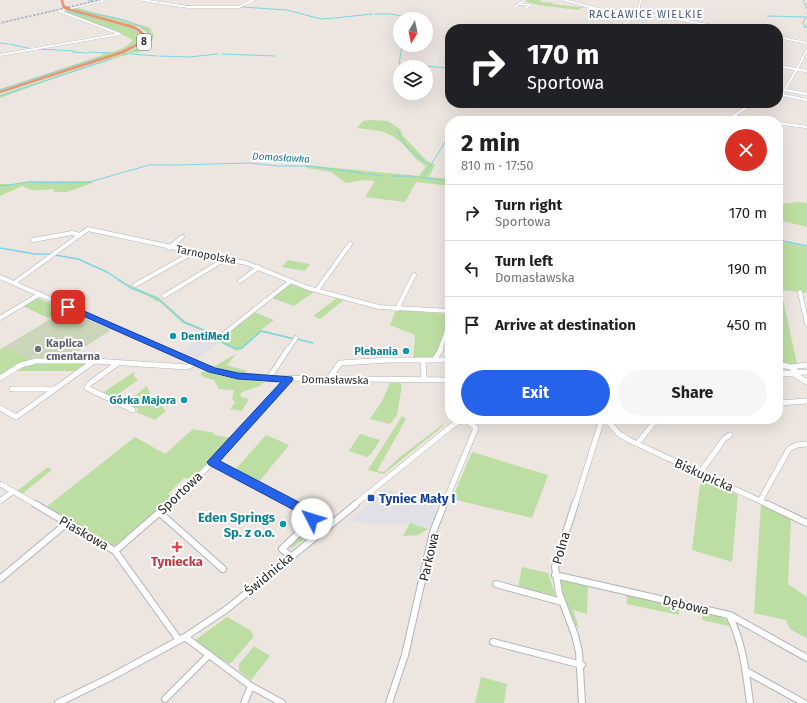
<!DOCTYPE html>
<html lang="en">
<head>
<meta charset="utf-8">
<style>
	body { margin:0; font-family:"Fira Sans",sans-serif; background:#f6f6f6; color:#222; height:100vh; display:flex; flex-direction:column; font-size:15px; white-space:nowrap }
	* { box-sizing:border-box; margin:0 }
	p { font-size:13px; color:#767676 }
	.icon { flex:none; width:22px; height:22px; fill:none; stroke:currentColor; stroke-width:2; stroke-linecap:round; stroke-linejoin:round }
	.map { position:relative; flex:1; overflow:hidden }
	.sheet { position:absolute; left:445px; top:116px; width:338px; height:308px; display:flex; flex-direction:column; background:#fff; border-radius:16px; box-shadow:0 4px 16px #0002 }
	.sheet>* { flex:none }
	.top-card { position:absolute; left:445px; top:24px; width:338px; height:84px; border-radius:16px; box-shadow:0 4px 16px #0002; background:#202124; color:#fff; overflow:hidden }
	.needle { width:26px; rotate:189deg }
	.controls { position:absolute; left:393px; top:12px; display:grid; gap:8px }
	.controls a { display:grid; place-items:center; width:40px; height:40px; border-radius:50%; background:#fff; box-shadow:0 4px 16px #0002; font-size:20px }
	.pin { position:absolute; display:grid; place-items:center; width:34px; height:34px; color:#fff; margin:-17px; border-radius:8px; box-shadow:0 2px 6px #0006 }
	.me { position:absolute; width:44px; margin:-22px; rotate:310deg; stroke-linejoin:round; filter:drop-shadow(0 0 3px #0008) }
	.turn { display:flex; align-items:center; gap:14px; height:84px; padding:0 16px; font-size:18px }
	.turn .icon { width:52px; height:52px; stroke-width:2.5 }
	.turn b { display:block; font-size:28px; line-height:34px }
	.round { display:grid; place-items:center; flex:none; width:42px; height:42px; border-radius:21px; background:#f6f6f6 }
	.overview { display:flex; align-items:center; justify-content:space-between; height:68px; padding:0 16px }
	h1 { font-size:24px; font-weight:700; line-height:30px }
	.action { display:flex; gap:8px; margin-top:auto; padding:8px 16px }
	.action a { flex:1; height:46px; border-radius:24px; background:#2563eb; color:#fff; font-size:16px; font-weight:700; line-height:46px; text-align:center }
	.action a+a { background:#f6f6f6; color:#222 }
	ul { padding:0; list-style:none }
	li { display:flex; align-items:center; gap:12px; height:56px; padding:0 16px; border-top:1px solid #e0e0e0 }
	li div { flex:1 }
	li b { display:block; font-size:15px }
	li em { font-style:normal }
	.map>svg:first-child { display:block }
</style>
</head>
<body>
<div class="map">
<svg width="807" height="703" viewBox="0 0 807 703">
	<rect width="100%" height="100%" fill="#ece5e0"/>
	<path fill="#e0e0e6" d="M207 333 219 342 198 359 181 352Z
		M386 489 436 505 435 517 428 529 410 523 389 525 349 521Z"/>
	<path fill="#bddea2" d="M526 0H541L540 2 554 3 552 4 579 7 585 6 578 10 538 5 524 1Z
		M74 7 145 26 150 28 154 36 152 41 138 53 135 52 54 78 0 98V95L14 90 129 52 142 45 148 39V33L140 27 71 9Z
		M68 10 128 26 140 32 142 37C137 48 123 51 113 55L0 91V89L103 55 101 53C109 54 126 49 132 41V39L121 34 123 33 60 11Z
		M370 120 388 121 401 130 402 135 427 161 435 165 429 177 450 179V184L441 185 416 182 405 202 365 197 375 181 365 180 346 183 331 172 307 168 305 165 419 176 426 166 416 159 400 141 392 136 381 131 357 128 363 121Z
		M29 181H89L93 183 67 192H54L53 189C43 190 31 192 22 186L0 196V184H13Z
		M800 202 807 203V227L778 220V204Z
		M778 241 807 247V293L781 290 797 364 786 365 778 363Z
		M288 260 310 264 305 271 282 267Z
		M120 279 125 283 159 298 186 322 221 338 254 312 274 320 261 330 294 338V339L261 332 242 349 237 351 219 342 207 333 183 323 159 301 157 302C146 293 130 289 117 280Z
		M294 284 315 291 294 306 272 298 289 285Z
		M338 297 345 299 320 319 313 316Z
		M38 298 62 309 48 318 23 306Z
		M396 310 446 314C445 331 443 344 433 358H413L415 335 390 325Z
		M4 347 30 359 0 376V350Z
		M236 354 227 365 247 371 244 374 213 367Z
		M78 362 88 363 77 371H14L0 381V379L18 368 32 364H75Z
		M205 371C224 378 243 380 264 382L260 386 242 392 240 396 249 399 242 411 230 409 235 402 232 399 234 390 219 389 214 380 203 377 200 373Z
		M134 372V376L138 380 113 398 102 393Z
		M390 383H399L402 385 397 415 390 424 370 419 382 401Z
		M147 386 150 394 166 411 155 420 136 412 139 409 124 404Z
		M402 416 406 419 377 471 384 472 400 457 443 424V426L384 474 368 470Z
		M193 429 214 433 213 435 232 438 190 480 184 478 168 494 173 497 117 545H110L45 508 135 437 165 454Z
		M360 434 380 440 371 454 367 457 349 451Z
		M266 435 289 445 258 483 234 471Z
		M472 452 548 475 532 518 452 499Z
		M48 467 52 470 22 494 17 491Z
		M701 477 738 495 732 562 692 550Z
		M761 504 791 519 788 584 807 597V638L791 630 786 620 754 613Z
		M315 515H318L328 520 291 549V545L313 524Z
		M410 523 428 529 418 535 403 536Z
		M522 567 548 573 555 594 553 596 518 588Z
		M559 578 588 584 587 614 573 610 579 628 575 625 563 594Z
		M627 595 679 607V615L627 604Z
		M703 611C716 614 725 616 733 628L729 626 702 620Z
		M227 617 250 630 254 636 232 662 229 664 200 645 195 640Z
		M254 646 270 656 251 680 239 671V664Z
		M481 677 507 684 504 703H475Z"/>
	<path fill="#cad5b9" d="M66 310 111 330 66 359H30L4 347Z"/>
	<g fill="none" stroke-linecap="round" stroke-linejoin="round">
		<path stroke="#7dd5e4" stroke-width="1" d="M88 0 93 1
			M803 0 807 9
			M179 5 191 6
			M242 7 287 10 321 19 334 18
			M77 10C100 17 132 16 150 34L146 42 134 51
			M68 12 97 18
			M375 14H391L417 19
			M767 16 807 17
			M335 18 372 14
			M91 22 121 33
			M804 27H807L803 24 804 20 807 18
			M0 43 8 44
			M10 44 32 49
			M402 45 399 64 450 68
			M40 49 74 51
			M73 52 87 53
			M89 52 110 53
			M131 54 157 56
			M222 54 275 56
			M124 55 128 53
			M160 56 189 57 217 54
			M0 90 99 58
			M0 96 111 59
			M721 121 730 116
			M398 131C402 146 417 157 430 165
			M177 165 249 163 278 166H309L383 176
			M392 176H409L450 181
			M423 178 450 134
			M0 186 30 182 86 183 149 165H175"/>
		<path stroke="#7dd5e4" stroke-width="1.5" d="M778 240 807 246
			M0 248 35 254H51
			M55 255 78 259 107 272 131 288 157 298 184 322 211 333 227 345 235 348H242L261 331 294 339
			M297 339 313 343"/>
		<defs>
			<path id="minor-far4" d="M105 0 59 11 120 34
				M142 0 188 7H239L253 0
				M564 0 598 9 642 13 731 29
				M519 4 530 5 526 8
				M514 7 525 0
				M640 13 639 6 641 0
				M661 16 674 9
				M768 23 770 29
				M611 25 622 26
				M747 28 754 29
				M617 29 640 13
				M651 29 658 26
				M778 37 807 43
				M0 55 120 34
				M802 59 807 50"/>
			<path id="minor-far3" d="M778 66 807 71
				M785 90 807 94
				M778 94 807 100
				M782 95 803 58
				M734 116 768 121
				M725 121 749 106 759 103
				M778 123 807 127"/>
			<path id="minor-far2" d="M33 240 72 233 80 235
				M169 248 182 237
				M0 277 167 350
				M240 281 259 267
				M14 283 88 229 246 263 308 288 379 307 450 311
				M135 285 192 253
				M317 290 350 244
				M800 292 807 324
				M164 296 225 259
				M397 309 414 275
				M0 318 40 294
				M221 336 291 281
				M288 350 296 338
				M440 350 447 330 448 311"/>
			<path id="minor-far1" d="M164 349 205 367 229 374 269 378 450 380
				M435 359 441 349
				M423 360 424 379
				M118 363 89 384 87 388 133 410
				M778 364 790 367 797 372
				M791 367 807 365
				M792 373 807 382
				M778 374 807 372
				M0 378 21 365 36 361H94L187 367 197 363
				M269 378 288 349
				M328 380 340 363 388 360H450
				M12 389H54
				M778 403 807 401
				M0 408 16 417 94 361
				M606 419 619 434 629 440 769 505
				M637 444 657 419
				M213 462 295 505
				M700 473 724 439 730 435
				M0 484 37 505
				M0 501 12 492
				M760 501 789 449 797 445 807 444
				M168 505 213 462 289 379
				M354 505 453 425 463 419
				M444 505 476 428 465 419
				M575 505 602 419"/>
			<path id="minor" d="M35 504 115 551 179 640
				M575 504 555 567 559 593 575 635 579 652 582 703
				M767 504 807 523
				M160 513 223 569
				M115 551 169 504
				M291 557 282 549 311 521V514L293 504
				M555 575 729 615C743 643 746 672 750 703
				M0 579 67 523
				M496 584 562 602
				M730 615 807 658
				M185 637 251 686 282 703
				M493 642 582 665
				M746 671 804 703
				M165 699 209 655
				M58 703 111 677 185 637 227 609 356 504
				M244 703 251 686
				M389 703 405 655 433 532 444 504"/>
			<path id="highway" d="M61 0H63L65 8 63 7Z
				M68 8 134 26C139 29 144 31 145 38L139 45 124 53 0 93V91L122 51 136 44 142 38C141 32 137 30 132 28L68 10Z"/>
		</defs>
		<use href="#minor-far4" stroke="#b0b3bb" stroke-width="2.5"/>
		<use href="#minor-far3" stroke="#b0b3bb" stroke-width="3"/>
		<use href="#minor-far2" stroke="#b0b3bb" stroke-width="5"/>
		<use href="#minor-far1" stroke="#b0b3bb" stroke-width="6"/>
		<use href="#minor" stroke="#b0b3bb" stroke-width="8"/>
		<use href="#highway" stroke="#c4c4c4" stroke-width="1"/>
		<use href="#minor-far4" stroke="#fff" stroke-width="2"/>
		<use href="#minor-far3" stroke="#fff" stroke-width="2.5"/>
		<use href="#minor-far2" stroke="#fff" stroke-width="4"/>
		<use href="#minor-far1" stroke="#fff" stroke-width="5"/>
		<use href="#minor" stroke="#fff" stroke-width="6"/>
		<use href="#highway" fill="#f09267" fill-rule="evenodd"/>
		<defs>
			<path id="rail" d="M0 23 100 0"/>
		</defs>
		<use href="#rail" stroke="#a3a7b4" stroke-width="1.5"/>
		<use href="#rail" stroke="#fff" stroke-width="1" stroke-dasharray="2" stroke-linecap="butt"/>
		<defs>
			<path id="highway-bridge" d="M64 7 69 9"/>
		</defs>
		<use href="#highway-bridge" stroke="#c4c4c4" stroke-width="3.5" stroke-linecap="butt"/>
		<use href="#highway-bridge" stroke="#f09267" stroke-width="3"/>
	</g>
	<path fill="#2563eb" stroke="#184099" d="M68 304 215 368 238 373 292 377 293 379 292 381 220 461 314 510 318 519 316 522 312 524 308 522 305 516 209 465 207 462 281 382 238 379 209 372 65 308 64 307 65 305Z"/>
	<g fill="#0f9aa8" stroke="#fff" stroke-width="1.5">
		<circle cx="173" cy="336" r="4"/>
		<circle cx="406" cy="351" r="4"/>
		<circle cx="184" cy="400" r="4"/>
		<circle cx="283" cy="524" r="4"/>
	</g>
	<circle fill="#6b7280" stroke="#fff" stroke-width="1.5" cx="38" cy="349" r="4"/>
	<rect fill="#1a4fb4" stroke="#fff" stroke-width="1.5" x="367" y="494" width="8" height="8" rx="2"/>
	<path fill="#e0444e" stroke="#fff" stroke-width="1.5" d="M175 541h4v4h4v4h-4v4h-4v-4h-4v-4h4z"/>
	<g text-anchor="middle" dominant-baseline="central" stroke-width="4" stroke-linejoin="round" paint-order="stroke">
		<rect fill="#fff" stroke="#6b6b6b" stroke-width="1" x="137" y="34" width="14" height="16" rx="3"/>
		<g font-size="10" font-weight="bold" fill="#2c2c2c">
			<text x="144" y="42">8</text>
		</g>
		<g font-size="10" font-style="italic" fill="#1a7892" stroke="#fff">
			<text transform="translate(281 158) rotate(3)">Domasławka</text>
		</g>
		<g font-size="11" letter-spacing="1" fill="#505c79" stroke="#fff">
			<text x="646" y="14">RACŁAWICE WIELKIE</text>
		</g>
		<g font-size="11" fill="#2c2c2c" stroke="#fff">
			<text transform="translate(206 255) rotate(11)">Tarnopolska</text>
			<text transform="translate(335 380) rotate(1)">Domasławska</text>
		</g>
		<g font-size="11" font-weight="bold" fill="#0d838f" stroke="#fff" text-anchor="end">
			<text x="181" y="336" text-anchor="start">DentiMed</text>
			<text x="398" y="351">Plebania</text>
			<text x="176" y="400">Górka Majora</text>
		</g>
		<g font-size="11" font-weight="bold" fill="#5b616d" stroke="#fff" text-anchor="start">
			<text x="46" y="343">Kaplica<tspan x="46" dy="13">cmentarna</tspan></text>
		</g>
		<g font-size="13" fill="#2c2c2c" stroke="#fff">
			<text transform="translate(704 475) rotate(24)">Biskupicka</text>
			<text transform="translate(180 493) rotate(-43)">Sportowa</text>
			<text transform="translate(84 533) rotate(30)">Piaskowa</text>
			<text transform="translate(561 548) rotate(-74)">Polna</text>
			<text transform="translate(429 557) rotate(-77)">Parkowa</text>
			<text transform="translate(269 574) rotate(-40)">Świdnicka</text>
			<text transform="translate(686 605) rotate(13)">Dębowa</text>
		</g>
		<g font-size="13" font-weight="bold" fill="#164399" stroke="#fff" text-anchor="start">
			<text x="379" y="498">Tyniec Mały I</text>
		</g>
		<g font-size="13" font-weight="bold" fill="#0d838f" stroke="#fff" text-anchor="end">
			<text x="275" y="517">Eden Springs<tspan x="275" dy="15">Sp. z o.o.</tspan></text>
		</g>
		<g font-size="13" font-weight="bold" fill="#be3a42" stroke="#fff">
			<text x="177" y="561">Tyniecka</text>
		</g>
	</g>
</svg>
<div class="controls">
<a><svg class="needle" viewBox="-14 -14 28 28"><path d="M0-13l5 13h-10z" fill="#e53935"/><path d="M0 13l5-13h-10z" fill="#767676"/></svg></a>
<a><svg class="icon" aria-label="layers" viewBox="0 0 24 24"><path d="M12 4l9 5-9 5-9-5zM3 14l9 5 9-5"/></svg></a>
</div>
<div class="pin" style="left:68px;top:307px;background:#d93025"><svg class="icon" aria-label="arrive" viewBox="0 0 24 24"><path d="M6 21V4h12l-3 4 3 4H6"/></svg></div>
<svg class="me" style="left:312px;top:519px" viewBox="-20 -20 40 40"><circle r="19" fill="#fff"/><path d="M0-13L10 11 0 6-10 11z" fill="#2563eb"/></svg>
<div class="top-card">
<div class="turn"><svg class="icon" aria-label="right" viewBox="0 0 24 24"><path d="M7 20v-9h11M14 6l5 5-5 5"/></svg><div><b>170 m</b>Sportowa</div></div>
</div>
<section class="sheet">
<div class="overview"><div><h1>2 min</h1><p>810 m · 17:50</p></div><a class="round" style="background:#d93025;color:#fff"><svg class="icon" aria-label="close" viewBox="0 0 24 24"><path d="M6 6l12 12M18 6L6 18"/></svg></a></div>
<ul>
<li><svg class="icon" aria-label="right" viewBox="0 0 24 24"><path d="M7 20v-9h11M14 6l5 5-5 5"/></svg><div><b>Turn right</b><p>Sportowa</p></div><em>170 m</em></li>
<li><svg class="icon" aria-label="left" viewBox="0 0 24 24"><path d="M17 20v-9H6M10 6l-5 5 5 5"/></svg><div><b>Turn left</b><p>Domasławska</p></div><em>190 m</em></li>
<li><svg class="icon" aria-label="arrive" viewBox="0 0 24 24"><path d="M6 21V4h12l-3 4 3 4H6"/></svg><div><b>Arrive at destination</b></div><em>450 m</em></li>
</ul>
<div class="action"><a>Exit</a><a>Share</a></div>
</section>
</div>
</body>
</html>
